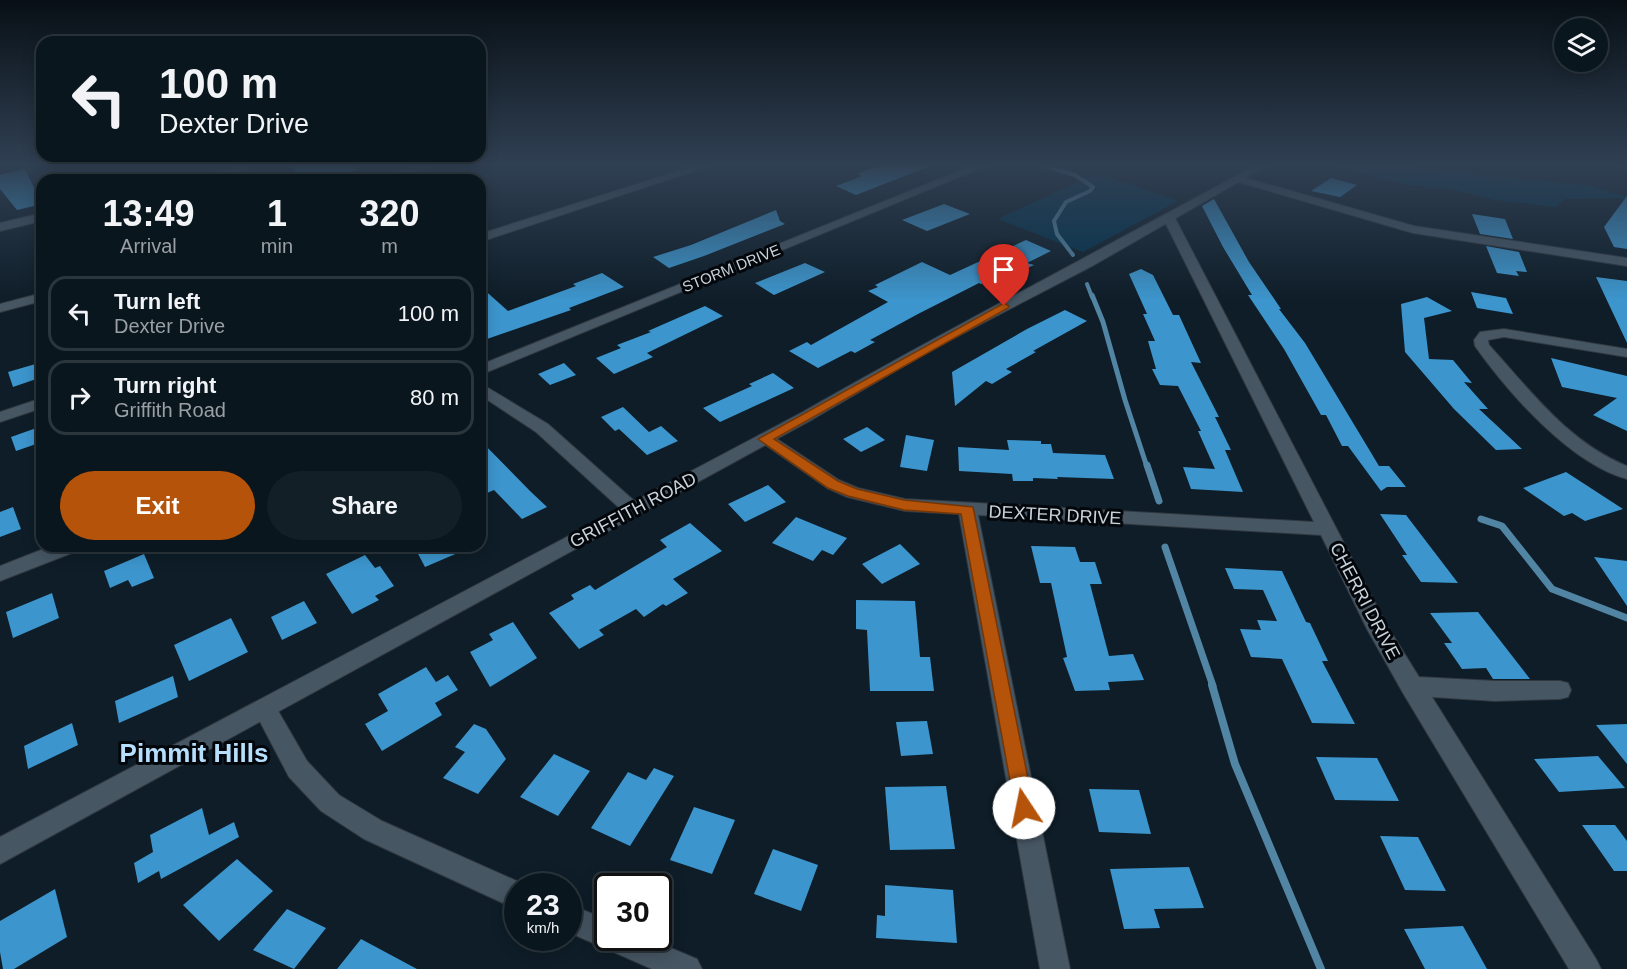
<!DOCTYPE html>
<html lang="en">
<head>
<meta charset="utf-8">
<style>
	body { margin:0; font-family:Arial,sans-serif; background:#131f27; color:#f1f3f6; height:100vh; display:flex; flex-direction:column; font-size:22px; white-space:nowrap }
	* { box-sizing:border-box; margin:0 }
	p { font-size:20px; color:#999fa4 }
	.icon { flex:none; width:33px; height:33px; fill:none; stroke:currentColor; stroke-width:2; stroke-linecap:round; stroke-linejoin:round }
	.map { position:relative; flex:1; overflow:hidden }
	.drawer { position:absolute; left:36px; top:174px; width:450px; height:378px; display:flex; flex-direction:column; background:#0a161e; border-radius:18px; box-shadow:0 3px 15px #0003,0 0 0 2px #2a353c }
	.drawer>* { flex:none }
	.guide { position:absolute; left:36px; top:36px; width:450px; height:126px; border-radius:18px; box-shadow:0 3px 15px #0003,0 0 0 2px #2a353c; background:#0a161e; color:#f1f3f6; overflow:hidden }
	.controls { position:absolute; left:1554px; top:18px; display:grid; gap:12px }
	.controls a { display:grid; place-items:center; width:54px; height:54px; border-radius:50%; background:#0a161e; box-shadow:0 3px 15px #0003,0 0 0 2px #2a353c; font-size:30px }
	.speed { position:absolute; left:504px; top:873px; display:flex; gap:12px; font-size:30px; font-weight:700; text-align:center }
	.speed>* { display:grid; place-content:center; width:78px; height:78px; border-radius:50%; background:#0a161e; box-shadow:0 3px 15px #0003,0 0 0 2px #2a353c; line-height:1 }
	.speed small { font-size:15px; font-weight:400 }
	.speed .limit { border:3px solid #111; border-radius:9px; background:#fff; color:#111 }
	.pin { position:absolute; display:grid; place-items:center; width:51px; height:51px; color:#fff; margin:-62px -26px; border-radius:50% 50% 50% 0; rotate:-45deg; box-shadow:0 0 6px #0007 }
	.pin .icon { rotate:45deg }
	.me { position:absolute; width:66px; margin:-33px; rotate:349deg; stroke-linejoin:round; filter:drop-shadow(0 0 4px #0008) }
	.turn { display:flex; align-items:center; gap:21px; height:126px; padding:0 24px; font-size:27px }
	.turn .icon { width:78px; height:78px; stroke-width:2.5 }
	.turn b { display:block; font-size:42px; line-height:51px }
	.eta { display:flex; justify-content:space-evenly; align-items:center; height:102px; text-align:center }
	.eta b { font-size:36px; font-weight:700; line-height:42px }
	.cta { display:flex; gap:12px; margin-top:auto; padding:12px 24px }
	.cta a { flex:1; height:69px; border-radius:36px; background:#b45309; color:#fff; font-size:24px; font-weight:700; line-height:69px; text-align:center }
	.cta a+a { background:#131f27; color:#f1f3f6 }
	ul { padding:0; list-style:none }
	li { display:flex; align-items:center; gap:18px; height:75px; margin:0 12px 9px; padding:0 12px; border:3px solid #2a353c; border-radius:18px }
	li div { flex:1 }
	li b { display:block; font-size:22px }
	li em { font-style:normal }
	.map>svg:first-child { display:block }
</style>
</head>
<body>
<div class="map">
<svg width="1627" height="969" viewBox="0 0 1627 969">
	<rect width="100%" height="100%" fill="#0e1d28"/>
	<path fill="#00324d" d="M1329 165H1393L1591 186 1627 197V200L1619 198 1564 199 1556 207 1495 200 1450 189 1404 184Z
		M1096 173 1178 201 1083 252 998 219Z"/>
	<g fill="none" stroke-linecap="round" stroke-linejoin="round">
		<path stroke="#5185a3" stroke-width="4" d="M1040 165 1075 175 1093 187 1090 191 1066 202 1054 221 1057 234 1073 255
			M1087 284 1092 297"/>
		<path stroke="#5185a3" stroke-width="5" d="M1092 295 1103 322 1125 400 1147 467"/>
		<path stroke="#5185a3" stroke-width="7" d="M1147 465 1159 501
			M1481 519 1502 526 1552 589 1627 618
			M1165 547 1213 686"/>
		<path stroke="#5185a3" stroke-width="8" d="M1212 685 1235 764 1321 969"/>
	</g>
	<path fill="#3c95cc" d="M289 165H358V170L320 180H305Z
		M880 165H929L930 166 856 195 836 186 862 176 857 174Z
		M25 169 42 204 17 210 0 189V175Z
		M1331 178 1357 185 1340 197 1311 191Z
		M1627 196V249L1614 247 1604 227Z
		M1214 199 1249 262 1281 309H1279L1305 343 1379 466H1389L1406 487H1387L1381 491 1348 446H1342L1326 415H1321L1284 349 1248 295H1252L1223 247 1202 206Z
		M944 204 970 214 927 231 902 220Z
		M776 210 780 221 785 224 704 256 669 268 653 257 691 245Z
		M1472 214 1505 219 1513 239 1480 234Z
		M1026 240 1051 251 1027 263 1034 265 1013 275 1008 272 981 284 979 283 918 314 870 340 875 342 855 353 851 351 818 368 789 351 807 342 811 345 888 302 868 291 878 287 875 285 922 262 950 275Z
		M1486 246 1519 252 1527 272 1516 271 1519 276 1497 273Z
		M805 263 825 272 774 295 755 283Z
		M1141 269 1153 275 1173 315H1179L1201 363 1191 362 1219 417H1215L1231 450H1225L1243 492 1191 489 1183 467 1215 469 1198 431H1201L1178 386 1160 385 1152 369H1156L1148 341H1155L1143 314H1147L1129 274Z
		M602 273 624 287 569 308 571 310 487 339 480 331V286L508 311 576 286 573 284Z
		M1596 277 1627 281V343Z
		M1471 292 1506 298 1513 314 1477 308Z
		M1427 297 1452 311 1424 318 1429 359 1453 360 1472 383 1464 382 1488 409H1479L1522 449 1496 450 1454 409 1405 352 1401 304Z
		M705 306 723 316 647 353 653 357 614 374 596 358 621 348 617 345 651 332 648 331Z
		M1065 310 1087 321 1033 351 1036 352 1006 369 1012 372 992 384 986 381 955 406 952 372 1027 329Z
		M1551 358 1627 376V431L1593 415 1617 398 1562 387Z
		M39 363 42 377 13 387 8 372Z
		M564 363 576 375 550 385 538 374Z
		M773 373 794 388 720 422 703 408 752 386 749 384Z
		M623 407 649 432 661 426 678 441 647 455 619 429 615 431 601 417Z
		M42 426V442L16 451 11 437Z
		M867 427 885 440 861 452 843 439Z
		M906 435 934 440 927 471 900 467Z
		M480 440 530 491 547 507 522 519 494 490 480 496Z
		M1007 440 1041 441V444H1051L1053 453 1105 455 1114 479 1057 477 1058 479 1033 478V481H1013L1012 474 959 471 958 447 1009 450Z
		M1566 472 1623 509 1585 521 1572 513 1564 516 1523 488Z
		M768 485 786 502 745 522 728 504Z
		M13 507 21 529 0 537V512Z
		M1380 514 1406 515 1458 583 1421 582 1402 555H1407Z
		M796 517 847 538 833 555 822 550 813 561 772 543Z
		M690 523 722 551 673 579 688 593 666 606 663 604 644 617 636 609 599 630 604 635 579 649 549 613 574 599 571 595 590 585 595 590 667 547 660 540Z
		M900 544 920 564 882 584 862 564Z
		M426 546H474L425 567 416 550Z
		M1031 546 1075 547 1080 562H1095L1102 584H1090L1109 656 1133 654 1144 680 1108 682 1110 690 1075 691 1063 658 1067 657 1051 583H1040Z
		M144 554 154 578 132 587 128 580 110 588 104 571Z
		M365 555 375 568 380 566 394 586 375 596 379 600 352 614 326 574Z
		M1594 557 1627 561V606Z
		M1225 568 1282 571 1306 622 1310 623 1328 661H1322L1355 724 1312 723 1282 659 1251 657 1240 629 1261 630 1257 620 1277 621 1263 590 1234 589Z
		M52 593 59 618 13 638 6 612Z
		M856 600 915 601 920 657H930L934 691H870L867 630 856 629Z
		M304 601 317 623 282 640 271 617Z
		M1478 612 1530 679H1493L1486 668 1462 669 1444 643H1452L1430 613Z
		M231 618 248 652 189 681 174 645Z
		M513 622 537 658 490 687 470 652 493 640 489 634Z
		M426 667 436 682 448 675 458 690 435 703 442 715 382 751 365 724 388 711 378 694Z
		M173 676 178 697 119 723 115 701Z
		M927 721 933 754 901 756 896 722Z
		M72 723 78 745 28 769 24 746Z
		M474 724 486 729 506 759 478 794 443 778 465 752 455 747Z
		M1627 724V764L1596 725Z
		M554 754 590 771 558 816 520 797Z
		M1598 756 1625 788 1559 792 1534 759Z
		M1316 757 1377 758 1399 801 1335 800Z
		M654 768 674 776 630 846 591 828 628 772 646 780Z
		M946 786 955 849 890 850 885 787Z
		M1089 789 1139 790 1151 834 1099 832Z
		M694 807 735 820 712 874 670 860Z
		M202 808 209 835 234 822 239 837 161 879 159 871 138 883 134 863 153 852 150 835Z
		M1582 825H1615L1627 841V871H1614Z
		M1380 836 1418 837 1446 891 1405 890Z
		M773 849 818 865 801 911 754 894Z
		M237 859 273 891 219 941 183 905Z
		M1189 867 1204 908 1154 909 1160 928 1124 929 1110 869Z
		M885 885 953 890 957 943 876 938 877 915 885 916Z
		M55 889 67 937 14 969H3L0 952V921Z
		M287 909 326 928 294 969 253 950Z
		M1463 926 1487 969H1425L1404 929Z
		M361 939 417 969H337Z"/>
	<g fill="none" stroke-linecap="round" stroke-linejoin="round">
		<defs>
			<path id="minor" d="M245 165 249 166V170L208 180H190L191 178Z
				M419 165H435L385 180H367Z
				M697 165H712L480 242V234Z
				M974 165H988L480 375V365Z
				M1621 165H1627V168L1622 167Z
				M1239 176 1414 226 1627 258V266L1413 233 1235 181 1234 179Z
				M42 213V221L0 231V223Z
				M1169 214 1175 218 1386 624 1419 677 1495 681H1560L1568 683 1571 690 1568 697 1560 699 1495 701 1432 697 1596 959 1601 969H1569L1403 693 1367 629 1321 535 978 515 1070 969H1040L959 514 905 511 847 497 827 488 757 439 759 435H771L839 480 858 488 905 499 1314 522 1163 218Z
				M42 293V301L0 312V304Z
				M1504 329 1627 349V357L1504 337 1488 340 1489 345C1531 391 1568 442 1627 466V479C1571 464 1508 393 1475 346L1474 340 1480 332Z
				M480 383 548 424 640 506 642 510 640 514 633 516 626 514 536 432 480 395Z
				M42 398V408L0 422V412Z
				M51 546H80L77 551 0 581V566Z
				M265 699 273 702 307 761 339 795 382 821 528 886H518V910L364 839 321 811 289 777 257 716 253 709 257 702Z
				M568 904 608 920V938H647L697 959 702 969H652L568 932Z"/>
			<path id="tertiary" d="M1256 165H1268L1094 265 935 348 813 419 0 864V837L801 413C951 327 1105 248 1256 165Z"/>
		</defs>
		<use href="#minor" stroke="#303840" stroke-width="2"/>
		<use href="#tertiary" stroke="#303840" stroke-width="2"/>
		<use href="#minor" fill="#465663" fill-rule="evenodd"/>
		<use href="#tertiary" fill="#465663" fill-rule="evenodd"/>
	</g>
	<linearGradient id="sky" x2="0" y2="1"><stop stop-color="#081016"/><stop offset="0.55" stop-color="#304053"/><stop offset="1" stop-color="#304053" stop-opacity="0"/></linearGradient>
	<rect width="1627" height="300" fill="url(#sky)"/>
	<path fill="#b45309" stroke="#753606" stroke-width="1.5" d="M1004 303 1009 306 1008 308 774 439 838 481 857 489 904 500 973 507 1034 808 1031 815 1024 817 1018 815 1015 808 961 514 904 510 848 496 828 488 758 439Z"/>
	<g text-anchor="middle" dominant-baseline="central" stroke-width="6" stroke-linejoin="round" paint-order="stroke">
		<g font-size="15" fill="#c9d3da" stroke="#03070b">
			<text transform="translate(731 268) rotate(-22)">STORM DRIVE</text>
		</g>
		<g font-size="18" fill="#c9d3da" stroke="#03070b">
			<text transform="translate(633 510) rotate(-28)">GRIFFITH ROAD</text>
			<text transform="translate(1055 515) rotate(3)">DEXTER DRIVE</text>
			<text transform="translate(1365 601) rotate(62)">CHERRI DRIVE</text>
		</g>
		<g font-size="26" font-weight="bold" fill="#b5dffd" stroke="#03070b">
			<text x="194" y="753">Pimmit Hills</text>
		</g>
	</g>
</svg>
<div class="controls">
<a><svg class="icon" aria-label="layers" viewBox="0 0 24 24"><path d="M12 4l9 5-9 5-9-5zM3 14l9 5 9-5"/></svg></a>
</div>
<div class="speed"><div>23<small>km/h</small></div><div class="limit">30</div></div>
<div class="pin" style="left:1004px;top:306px;background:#d93025"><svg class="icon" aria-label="arrive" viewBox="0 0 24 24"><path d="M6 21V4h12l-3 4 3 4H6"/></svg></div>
<svg class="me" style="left:1024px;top:808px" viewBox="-20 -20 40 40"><circle r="19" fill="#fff"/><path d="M0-13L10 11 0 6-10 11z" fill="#b45309"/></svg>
<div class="guide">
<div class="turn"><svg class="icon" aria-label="left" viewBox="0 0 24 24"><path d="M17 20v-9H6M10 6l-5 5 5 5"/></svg><div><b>100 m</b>Dexter Drive</div></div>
</div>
<section class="drawer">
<div class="eta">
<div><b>13:49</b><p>Arrival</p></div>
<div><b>1</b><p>min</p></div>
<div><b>320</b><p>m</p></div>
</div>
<ul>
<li><svg class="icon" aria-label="left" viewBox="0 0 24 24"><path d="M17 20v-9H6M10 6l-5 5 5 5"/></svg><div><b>Turn left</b><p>Dexter Drive</p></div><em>100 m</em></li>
<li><svg class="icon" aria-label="right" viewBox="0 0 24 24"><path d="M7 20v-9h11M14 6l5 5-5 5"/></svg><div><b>Turn right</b><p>Griffith Road</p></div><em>80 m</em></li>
</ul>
<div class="cta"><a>Exit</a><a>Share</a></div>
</section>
</div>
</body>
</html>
